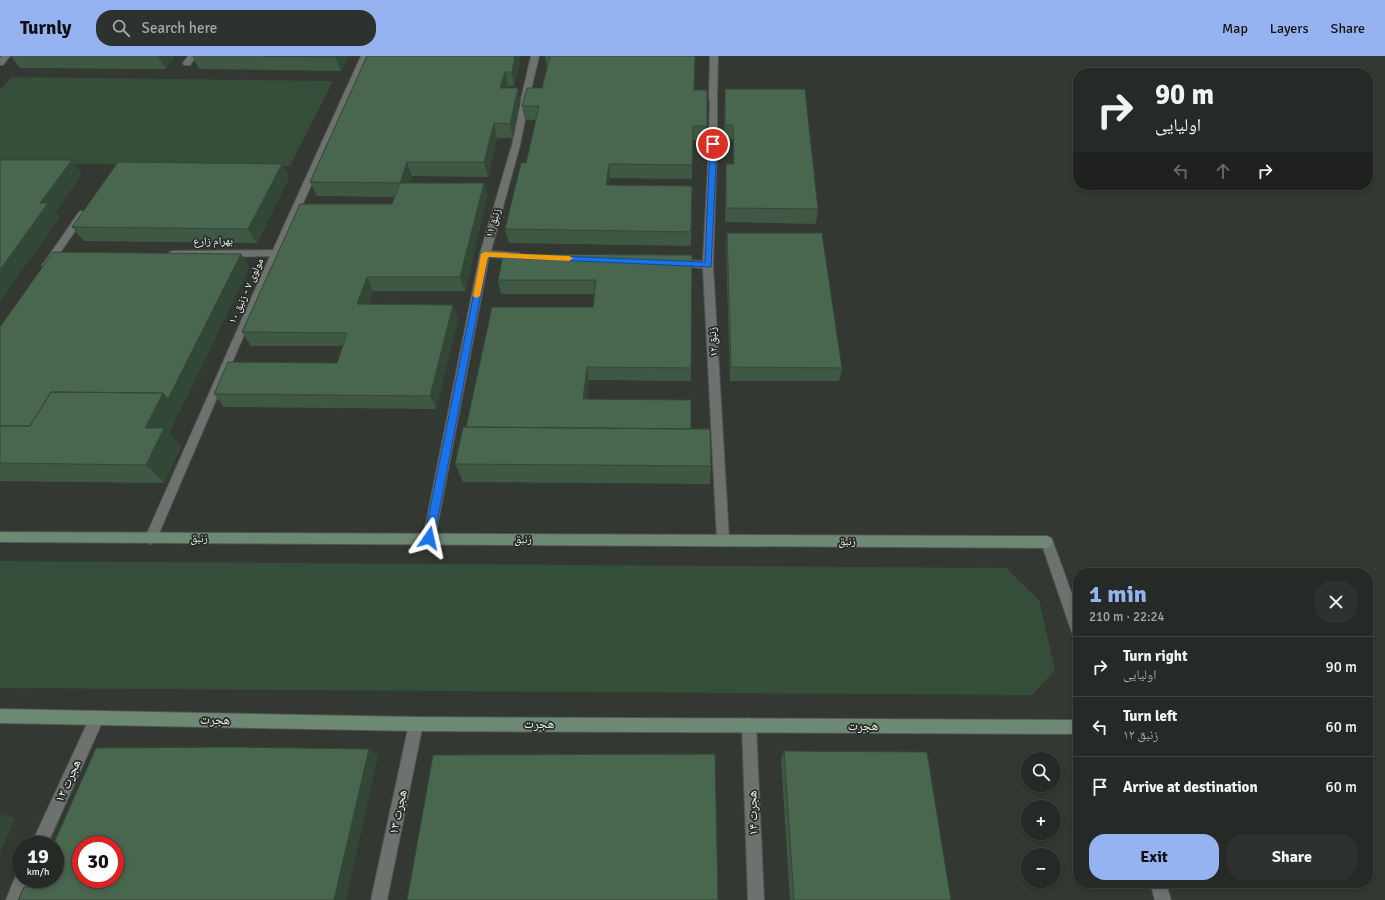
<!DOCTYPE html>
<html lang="en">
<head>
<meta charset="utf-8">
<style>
	body { margin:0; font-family:Signika,"Noto Naskh Arabic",sans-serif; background:#2e322e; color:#f1f3f6; height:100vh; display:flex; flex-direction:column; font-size:15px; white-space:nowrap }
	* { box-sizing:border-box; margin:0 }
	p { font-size:13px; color:#a4a7a7 }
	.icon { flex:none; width:22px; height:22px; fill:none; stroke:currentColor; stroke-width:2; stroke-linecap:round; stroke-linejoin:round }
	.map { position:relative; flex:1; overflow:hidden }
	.panel { position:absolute; left:1073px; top:512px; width:300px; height:320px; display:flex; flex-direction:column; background:#262a26; border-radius:16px; box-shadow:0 2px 6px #0003,0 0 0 1px #424643 }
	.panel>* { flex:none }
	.banner { position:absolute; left:1073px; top:12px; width:300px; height:122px; border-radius:16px; box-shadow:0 2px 6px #0003,0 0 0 1px #424643; background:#262a26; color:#f1f3f6; overflow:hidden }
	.buttons { position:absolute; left:1021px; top:696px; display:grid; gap:8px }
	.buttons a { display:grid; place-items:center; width:40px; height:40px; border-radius:50%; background:#262a26; box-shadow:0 2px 6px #0003,0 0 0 1px #424643; font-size:20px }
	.speed { position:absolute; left:12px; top:780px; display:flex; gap:8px; font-size:20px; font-weight:700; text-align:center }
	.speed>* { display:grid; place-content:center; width:52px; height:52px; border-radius:50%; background:#262a26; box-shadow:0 2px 6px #0003,0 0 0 1px #424643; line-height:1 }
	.speed small { font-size:10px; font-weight:400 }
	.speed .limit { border:6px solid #d22; background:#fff; color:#111 }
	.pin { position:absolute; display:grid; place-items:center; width:34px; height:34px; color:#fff; margin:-17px; border:2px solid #fff; border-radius:50%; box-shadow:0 1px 4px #0007 }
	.me { position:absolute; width:44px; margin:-22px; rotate:11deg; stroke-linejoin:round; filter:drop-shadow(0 0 3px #0008) }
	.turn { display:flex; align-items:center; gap:14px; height:84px; padding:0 16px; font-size:18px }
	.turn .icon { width:52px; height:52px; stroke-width:2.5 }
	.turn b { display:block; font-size:28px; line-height:34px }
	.lanes { display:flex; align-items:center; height:38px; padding:0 16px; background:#0003; justify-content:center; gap:20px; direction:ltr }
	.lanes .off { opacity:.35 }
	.round { display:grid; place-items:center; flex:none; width:42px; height:42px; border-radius:16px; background:#2e322e }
	.headline { display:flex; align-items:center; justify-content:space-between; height:68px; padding:0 16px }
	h1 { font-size:24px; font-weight:700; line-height:30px; color:#95b2f1 }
	.primary-button { display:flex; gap:8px; margin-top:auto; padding:8px 16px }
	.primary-button a { flex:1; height:46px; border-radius:16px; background:#95b2f1; color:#111; font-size:16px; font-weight:700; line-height:46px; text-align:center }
	.primary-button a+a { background:#2e322e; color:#f1f3f6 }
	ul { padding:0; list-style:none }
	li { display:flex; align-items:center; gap:12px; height:60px; padding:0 16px; border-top:1px solid #424643 }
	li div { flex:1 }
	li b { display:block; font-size:15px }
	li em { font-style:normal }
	header { display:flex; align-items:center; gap:24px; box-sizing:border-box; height:56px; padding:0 20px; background:#95b2f1; color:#111 }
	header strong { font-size:19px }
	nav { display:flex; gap:22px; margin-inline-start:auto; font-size:14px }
	.search { width:280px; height:36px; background:#2e322e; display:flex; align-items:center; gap:10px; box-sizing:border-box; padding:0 14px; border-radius:16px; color:#a4a7a7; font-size:15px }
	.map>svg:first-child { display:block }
</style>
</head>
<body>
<header>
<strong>Turnly</strong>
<div class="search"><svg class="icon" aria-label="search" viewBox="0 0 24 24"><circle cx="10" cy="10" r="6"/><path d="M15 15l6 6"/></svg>Search here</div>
<nav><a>Map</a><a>Layers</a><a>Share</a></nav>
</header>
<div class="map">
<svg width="1385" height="844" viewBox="0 0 1385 844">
	<rect width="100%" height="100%" fill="#333833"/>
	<path fill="#344e39" d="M12 21 333 25 290 110 0 107V34Z
		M0 505 1006 512 1039 544 1055 614 1032 639 0 632Z"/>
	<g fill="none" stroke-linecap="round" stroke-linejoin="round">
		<defs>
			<path id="lane" d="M522 41H528L529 43 520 89 516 92 512 89Z
				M710 41H716L717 43V88L713 91 709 88Z"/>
			<path id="street" d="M2 0H10L3 9H0V2Z
				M188 0H196L190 9H184L183 7Z
				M361 0H369L240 288 157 482 155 486 151 488 147 486 145 482 270 200 172 201 167 198 172 195 273 194Z
				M531 0H539L529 43 525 45 521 43Z
				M710 0H718L717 43 713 45 709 43Z
				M713 85 717 88 713 209 729 484 727 488 723 490 719 488 717 484 703 212 676 210 671 207 676 204 703 205 709 88Z
				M516 86 520 89 491 195 519 197 524 200 519 203 489 201 435 482 433 486 429 488 425 486 423 482 480 198 512 89Z
				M82 155 87 158 50 211H44L42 209 44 207 79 156Z
				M1047 480 1051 482 1053 486 1078 555V580L1073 579 1071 574 1041 486 1043 482Z
				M97 655 102 657 104 662 47 789H31L92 657Z
				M416 661 421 663 423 668 387 844H371L409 668 411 663Z
				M749 662 754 664 756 669 764 844H748L742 669 744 664Z
				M21 816V823H31L22 844H6L17 817Z
				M1150 827H1166L1171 844H1155Z"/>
			<path id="secondary" d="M0 476 1047 480 1051 482 1053 486 1051 490 1047 492 0 486Z
				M0 653 416 661 1078 664V678L416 675 0 667Z"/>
		</defs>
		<use href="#lane" stroke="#515552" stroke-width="2"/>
		<use href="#street" stroke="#515552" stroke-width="2"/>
		<use href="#secondary" stroke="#515552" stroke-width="2"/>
		<use href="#lane" fill="#6d726e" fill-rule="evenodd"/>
		<use href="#street" fill="#6d726e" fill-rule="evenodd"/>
		<use href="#secondary" fill="#6d8873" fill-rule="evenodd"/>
	</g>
	<path fill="#3f5844" d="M11 0H175L166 13 20 12Z
		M192 0H348L341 15 199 13Z
		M367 0H521L514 30H508L507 32H518L520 46 513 82H497L488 121 412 120 410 127H484L487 141 465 235H373L369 248 453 249 458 263 436 353 224 351 214 338 337 307 343 290H251L242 276 392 148 395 141 317 140 310 126Z
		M545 0H695L694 34H707L706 84H693L692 123 610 122 609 129 692 144 691 190 509 187 505 173 526 107 536 64H525L522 50 542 32 547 12Z
		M725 33 818 153 816 168 725 166 726 108H733V83H724Z
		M282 108 289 122 257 187 84 185 72 171Z
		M727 177 842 312 839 325H730L726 191Z
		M241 198 249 212 169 377 181 390 164 427 0 425V271Z
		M692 199 691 325 589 324 587 343 691 373 711 410 710 428 463 426 455 408 466 371 593 251 594 238H501L498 224Z
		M784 695 951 844H790L781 703Z"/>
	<path fill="#334737" d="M158 0H175L166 13Z
		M336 0H348L341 15 335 1Z
		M515 0H521L514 30 512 16Z
		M505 16 508 30 503 46 500 32Z
		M518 32 520 46 513 82 510 68Z
		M494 67 497 82 488 121 484 106Z
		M72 104 82 118 56 156 60 161 0 246V214L40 147Z
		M407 106 412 120 405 141 400 127Z
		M282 108 289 122 257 187 248 173Z
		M609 108 610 122 607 143 606 129Z
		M484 127 487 141 465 235 460 221Z
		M241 198 249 212 169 377 181 390 164 427 146 409 145 372 163 337Z
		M367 221 373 235 364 262 357 248Z
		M453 249 458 263 436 353 430 340Z
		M587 311 589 324 586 356 583 343Z
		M369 693 378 700 346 844H334Z
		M0 758 15 762 0 797Z"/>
	<path fill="#49664f" stroke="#334737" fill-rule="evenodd" d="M263 0H336L335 1Z
		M367 0H515L512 16H505L500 32H518L510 68 494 67 484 106H407L400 127 310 126Z
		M550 0H695L694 34H707V70H693L692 109 609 108 606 129 692 130 691 176 505 173 521 107H526L539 50H522L527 32H542Z
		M725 33H805L818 153 726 152V108H734L733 69H725Z
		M0 104H72L40 147H48L0 214Z
		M118 106 282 108 248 173 72 171Z
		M400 127H484L460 221H367L357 248 453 249 430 340 214 338 228 306 337 307 347 277 242 276 300 148H392Z
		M727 177H822L842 312 731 311Z
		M53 196 241 198 168 343 163 337 51 336 30 370H0V271Z
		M503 198 692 199 691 312 587 311 583 343 691 344V373L466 371 492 251H593L596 224H498Z
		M51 336 163 337 145 372H164L146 409 0 407V370H30Z
		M463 371 710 373 711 410 455 408Z
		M231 691 369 693 334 844H18L24 831H34L38 823H55V789H53L96 692ZM81 789H115V823H81Z
		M784 695 927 696 951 844H794Z
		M715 698 718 844H407L433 699Z"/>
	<path fill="#1a73e8" stroke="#114b97" d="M713 86 717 88 711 211 488 201 434 482 432 485 429 487 426 485 424 482 482 197 705 206 710 88Z"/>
	<path fill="#f59e0b" d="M484 196 569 200 573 202 569 205 488 201 480 240 476 242 473 240 481 198Z"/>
	<g text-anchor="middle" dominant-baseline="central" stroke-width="3.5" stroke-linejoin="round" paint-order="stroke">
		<g font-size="11" fill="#ecf0ed" stroke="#292d29">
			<text transform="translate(493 167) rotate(-74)">زنبق ۱۱</text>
			<text transform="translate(213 185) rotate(-1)">بهرام زارع</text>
			<text transform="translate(246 235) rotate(-66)">مولوی ۷ - زنبق ۱۰</text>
			<text transform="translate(713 286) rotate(-93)">زنبق ۱۲</text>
			<text x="199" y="482">زنبق</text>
			<text x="523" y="483">زنبق</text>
			<text x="847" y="485">زنبق</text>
		</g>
		<g font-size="13" fill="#ecf0ed" stroke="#292d29">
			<text transform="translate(215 664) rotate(1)">هجرت</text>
			<text x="539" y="668">هجرت</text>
			<text x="863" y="670">هجرت</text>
			<text transform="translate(68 725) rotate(-66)">هجرت ۱۲</text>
			<text transform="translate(398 756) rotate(-78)">هجرت ۱۳</text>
			<text transform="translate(753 757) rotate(-92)">هجرت ۱۴</text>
		</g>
	</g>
</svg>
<div class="buttons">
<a><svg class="icon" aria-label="search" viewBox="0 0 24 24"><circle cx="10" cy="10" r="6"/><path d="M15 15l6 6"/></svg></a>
<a>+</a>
<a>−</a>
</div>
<div class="speed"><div>19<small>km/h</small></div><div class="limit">30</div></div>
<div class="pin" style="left:713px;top:88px;background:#d93025"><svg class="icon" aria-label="arrive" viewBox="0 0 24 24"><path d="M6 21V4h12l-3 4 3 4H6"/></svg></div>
<svg class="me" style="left:429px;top:482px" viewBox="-20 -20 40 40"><path d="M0-17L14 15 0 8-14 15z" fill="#1a73e8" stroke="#fff" stroke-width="4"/></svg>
<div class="banner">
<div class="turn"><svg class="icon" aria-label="right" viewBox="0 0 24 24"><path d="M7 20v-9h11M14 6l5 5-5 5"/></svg><div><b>90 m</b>اولیایی</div></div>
<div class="lanes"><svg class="icon off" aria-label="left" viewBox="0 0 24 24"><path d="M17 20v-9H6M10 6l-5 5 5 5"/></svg><svg class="icon off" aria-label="ahead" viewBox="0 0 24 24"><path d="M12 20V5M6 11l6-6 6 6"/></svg><svg class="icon" aria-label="right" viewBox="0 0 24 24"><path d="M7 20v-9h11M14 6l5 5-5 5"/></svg></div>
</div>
<section class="panel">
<div class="headline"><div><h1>1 min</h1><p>210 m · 22:24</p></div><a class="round"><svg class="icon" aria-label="close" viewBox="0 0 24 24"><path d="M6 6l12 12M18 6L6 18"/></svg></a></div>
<ul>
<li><svg class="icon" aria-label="right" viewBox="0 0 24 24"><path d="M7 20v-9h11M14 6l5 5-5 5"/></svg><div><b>Turn right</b><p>اولیایی</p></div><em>90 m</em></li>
<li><svg class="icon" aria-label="left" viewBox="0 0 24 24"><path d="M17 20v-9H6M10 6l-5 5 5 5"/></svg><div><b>Turn left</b><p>زنبق ۱۲</p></div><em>60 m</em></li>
<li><svg class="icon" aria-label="arrive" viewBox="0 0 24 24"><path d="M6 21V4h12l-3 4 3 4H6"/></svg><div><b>Arrive at destination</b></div><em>60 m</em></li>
</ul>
<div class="primary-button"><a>Exit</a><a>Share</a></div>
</section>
</div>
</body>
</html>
